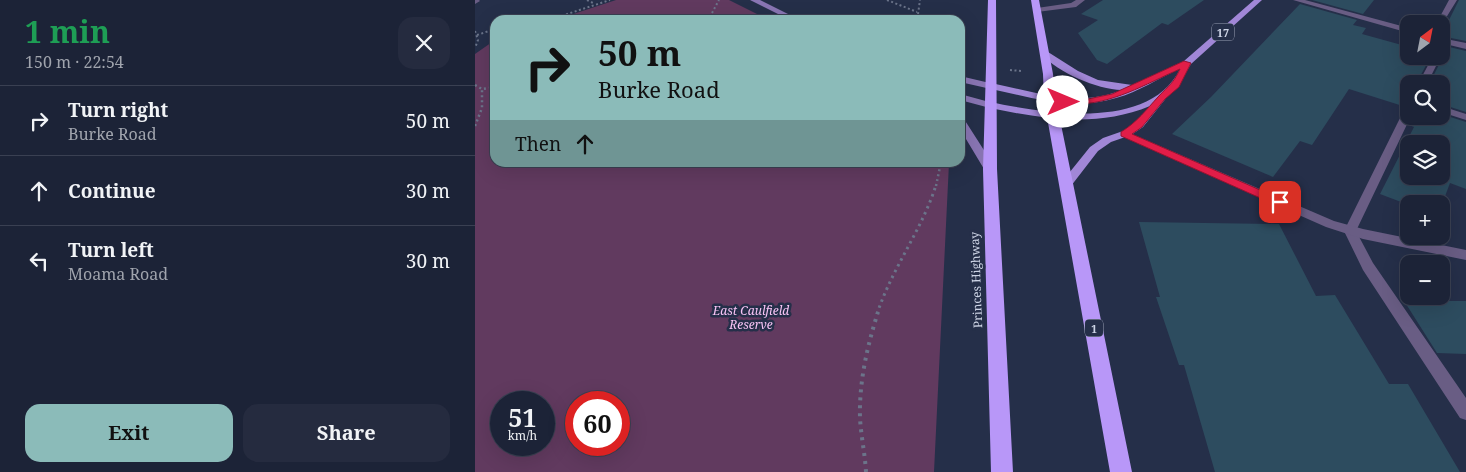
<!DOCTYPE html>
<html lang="en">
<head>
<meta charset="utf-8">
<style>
	body { margin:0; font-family:"Noto Serif",serif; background:#252b3f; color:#f1f3f6; height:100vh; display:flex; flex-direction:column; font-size:19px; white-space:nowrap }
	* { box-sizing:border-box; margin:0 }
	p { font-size:16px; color:#a0a4ad }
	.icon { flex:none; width:28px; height:28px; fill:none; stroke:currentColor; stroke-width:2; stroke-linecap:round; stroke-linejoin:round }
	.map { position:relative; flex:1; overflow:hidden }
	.sheet { display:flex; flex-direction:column; background:#1c2337; width:475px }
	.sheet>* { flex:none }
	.banner { position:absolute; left:15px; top:15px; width:475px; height:152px; border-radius:15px; box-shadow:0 5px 20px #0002,0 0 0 1px #3a4052; background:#8bbbb9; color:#111; overflow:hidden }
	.needle { width:32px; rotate:32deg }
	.buttons { position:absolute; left:925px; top:15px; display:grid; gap:10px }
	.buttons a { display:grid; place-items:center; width:50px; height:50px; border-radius:10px; background:#1c2337; box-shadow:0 5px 20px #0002,0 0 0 1px #3a4052; font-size:25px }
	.speed { position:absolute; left:15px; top:391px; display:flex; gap:10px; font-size:25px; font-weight:700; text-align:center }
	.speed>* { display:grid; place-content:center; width:65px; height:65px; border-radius:50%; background:#1c2337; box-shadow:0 5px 20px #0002,0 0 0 1px #3a4052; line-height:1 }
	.speed small { font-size:12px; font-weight:400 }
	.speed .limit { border:8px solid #d22; background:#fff; color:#111 }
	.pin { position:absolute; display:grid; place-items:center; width:42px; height:42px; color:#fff; margin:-21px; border-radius:10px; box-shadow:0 2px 8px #0006 }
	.me { position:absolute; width:55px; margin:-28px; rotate:90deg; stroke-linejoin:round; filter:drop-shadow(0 0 4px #0008) }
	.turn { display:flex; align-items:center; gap:18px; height:105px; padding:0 25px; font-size:22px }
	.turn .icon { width:65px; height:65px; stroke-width:2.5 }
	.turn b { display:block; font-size:35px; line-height:42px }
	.then { display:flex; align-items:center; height:48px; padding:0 25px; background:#0003; gap:10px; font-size:19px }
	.round { display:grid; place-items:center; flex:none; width:52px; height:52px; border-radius:15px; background:#252b3f }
	.headline { display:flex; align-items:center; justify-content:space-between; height:85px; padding:0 25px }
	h1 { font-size:30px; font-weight:700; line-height:38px; color:#1e9e55 }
	.cta { display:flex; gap:10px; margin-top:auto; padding:10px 25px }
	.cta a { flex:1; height:58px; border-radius:15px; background:#8bbbb9; color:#111; font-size:20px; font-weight:700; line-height:58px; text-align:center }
	.cta a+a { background:#252b3f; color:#f1f3f6 }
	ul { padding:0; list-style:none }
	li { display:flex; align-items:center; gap:15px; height:70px; padding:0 25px; border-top:1px solid #3a4052 }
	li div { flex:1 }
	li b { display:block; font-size:19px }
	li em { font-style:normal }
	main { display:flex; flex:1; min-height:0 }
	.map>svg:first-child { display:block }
</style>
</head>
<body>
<main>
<section class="sheet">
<div class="headline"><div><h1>1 min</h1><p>150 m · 22:54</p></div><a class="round"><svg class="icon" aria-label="close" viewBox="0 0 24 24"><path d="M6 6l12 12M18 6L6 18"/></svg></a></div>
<ul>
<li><svg class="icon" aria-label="right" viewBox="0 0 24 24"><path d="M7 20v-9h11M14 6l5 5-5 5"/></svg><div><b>Turn right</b><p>Burke Road</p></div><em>50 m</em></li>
<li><svg class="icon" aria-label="ahead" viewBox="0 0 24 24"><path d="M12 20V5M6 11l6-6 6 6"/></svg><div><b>Continue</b></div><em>30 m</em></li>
<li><svg class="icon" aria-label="left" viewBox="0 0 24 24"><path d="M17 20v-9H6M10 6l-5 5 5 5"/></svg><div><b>Turn left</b><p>Moama Road</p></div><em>30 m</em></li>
</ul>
<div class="cta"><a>Exit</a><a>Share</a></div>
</section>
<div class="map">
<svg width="991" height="472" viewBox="0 0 991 472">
	<rect width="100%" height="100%" fill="#252f49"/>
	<path fill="#613a5f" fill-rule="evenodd" d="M141 0H254L294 20H80Z
		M20 40V162L474 163 459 472H0V54ZM26 402H69V445H26ZM101 402H144V445H101Z"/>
	<path fill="#2d4c5f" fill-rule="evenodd" d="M628 0H729L693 25 687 23 632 64 622 60 603 33 623 20 606 14Z
		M837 0H899L888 14Z
		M984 0H991V41L966 36Z
		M825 4 882 20 878 25 891 28 887 34 934 47V56H956L941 84H934V105L931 107 874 89 837 145 825 141 798 177 697 134 736 97Z
		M966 45 991 51V112L966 104V84H954L968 57Z
		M966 114 991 122V189L975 183 966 207V204H934V205L905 194 939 127 934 125 938 116H966ZM934 144H966V176H934Z
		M664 222 804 224 841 296 860 295 914 384H933L985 472H740L709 365H704L681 297H685Z
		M926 296H963L966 301H991V354L962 353Z"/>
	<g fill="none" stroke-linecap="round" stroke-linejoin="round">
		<path stroke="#6b748a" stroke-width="2" stroke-dasharray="2 2.5" stroke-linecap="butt" d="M112 0 120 4
			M412 0 442 12
			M237 13 244 0
			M443 14 445 0
			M40 20 46 17
			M74 20 135 0
			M211 20 236 15 262 20
			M0 31 3 40 0 48
			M2 35 20 29
			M535 70 546 71"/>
		<path stroke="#6b748a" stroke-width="2.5" stroke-dasharray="2 3" stroke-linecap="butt" d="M0 85 7 89 20 87
			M0 126 7 108V89
			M461 186 466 162"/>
		<path stroke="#6b748a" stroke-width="3" stroke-dasharray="2.5 4" stroke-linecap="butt" d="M402 314C417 268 447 230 461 185"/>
		<path stroke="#6b748a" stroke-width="4" stroke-dasharray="3 5" stroke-linecap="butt" d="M391 472C390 454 386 436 385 418 384 382 392 347 403 312"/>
		<path fill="#695d84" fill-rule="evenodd" d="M0 0H4L5 1 0 4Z
			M601 0H610L601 7 562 12 558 10 562 8 596 3Z
			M974 0H982L966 26V24H961Z
			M958 56H966L952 84H943Z
			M966 106 991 114V120L966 112Z
			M934 107V116H936L881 231 898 263 991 398V420L985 418 888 270 869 231 929 110Z"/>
		<path fill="#695d84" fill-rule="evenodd" d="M818 0H830L934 28V33Z
			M966 38 991 43V49L966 43Z
			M650 131 859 221 888 229 991 250V260L888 239 851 227 646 136 645 134Z"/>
		<path fill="#8975b3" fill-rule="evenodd" d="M275 0H285L325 20H315Z
			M485 76 519 84 521 86 516 89 485 82Z
			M485 94 518 103 520 105 515 108 485 100Z
			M485 118 489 119 521 169 519 172H511L509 169 485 129Z"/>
		<path fill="#a187d7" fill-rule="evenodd" d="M779 0H787L716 64 702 88 692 97 668 127 656 135 636 142 623 151 596 186H588L586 183 615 147 628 138 648 131 660 123 675 106C622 128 569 119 515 108L510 105 515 102C569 113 674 132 705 69 683 78 664 92 641 98 598 111 559 98 516 89L511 86 516 83C561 92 602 108 647 90 621 89 584 73 566 54L573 52 603 71 623 80 657 85 709 61Z"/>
		<path fill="#b897f8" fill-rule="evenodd" d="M513 0H521L522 169 538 472H516L508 169Z
			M556 0H564L578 74 581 100 657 472H635L569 100 568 74Z"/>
	</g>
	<path fill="#e11d48" stroke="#92132f" d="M709 61 716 63 704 87 690 99 667 127 657 134 808 200 810 202 808 205H801L646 136V132C662 122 671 110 683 97 694 85 698 84 705 69 670 84 637 105 598 104 592 104 587 105 583 102L588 99 608 100 637 94Z"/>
	<g text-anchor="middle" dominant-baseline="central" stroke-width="5" stroke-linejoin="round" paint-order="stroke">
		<g fill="#252f49" stroke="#9ba2b6" stroke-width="1">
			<rect x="737" y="23.5" width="22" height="17" rx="4"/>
			<rect x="610" y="319.5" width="18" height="17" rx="4"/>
		</g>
		<g font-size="11" font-weight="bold" fill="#cdd4e5">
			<text x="748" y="32">17</text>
			<text x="619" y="328">1</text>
		</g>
		<g font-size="12" fill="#cdd4e5" stroke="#252f49">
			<text transform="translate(501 280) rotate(-92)">Princes Highway</text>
		</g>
		<g font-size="12" font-style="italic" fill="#f9c4f6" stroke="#252f49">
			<text x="276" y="310">East Caulfield<tspan x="276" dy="14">Reserve</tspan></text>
		</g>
	</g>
</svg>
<div class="buttons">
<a><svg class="needle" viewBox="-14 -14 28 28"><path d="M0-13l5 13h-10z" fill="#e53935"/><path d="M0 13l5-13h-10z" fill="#a0a4ad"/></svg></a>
<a><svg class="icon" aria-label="search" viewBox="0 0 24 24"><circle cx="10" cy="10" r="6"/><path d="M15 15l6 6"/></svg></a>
<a><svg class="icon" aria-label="layers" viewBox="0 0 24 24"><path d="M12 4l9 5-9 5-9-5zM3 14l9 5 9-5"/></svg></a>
<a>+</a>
<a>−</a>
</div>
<div class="speed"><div>51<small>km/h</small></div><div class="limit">60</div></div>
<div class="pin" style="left:805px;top:202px;background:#d93025"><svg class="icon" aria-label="arrive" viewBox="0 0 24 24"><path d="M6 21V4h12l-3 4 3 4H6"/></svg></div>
<svg class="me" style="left:588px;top:102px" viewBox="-20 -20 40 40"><circle r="19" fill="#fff"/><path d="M0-13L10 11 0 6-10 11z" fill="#e11d48"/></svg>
<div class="banner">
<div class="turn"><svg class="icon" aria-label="right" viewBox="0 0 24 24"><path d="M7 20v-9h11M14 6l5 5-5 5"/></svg><div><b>50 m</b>Burke Road</div></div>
<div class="then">Then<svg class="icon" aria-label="ahead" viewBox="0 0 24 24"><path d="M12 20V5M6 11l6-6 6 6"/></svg></div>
</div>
</div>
</main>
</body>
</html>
